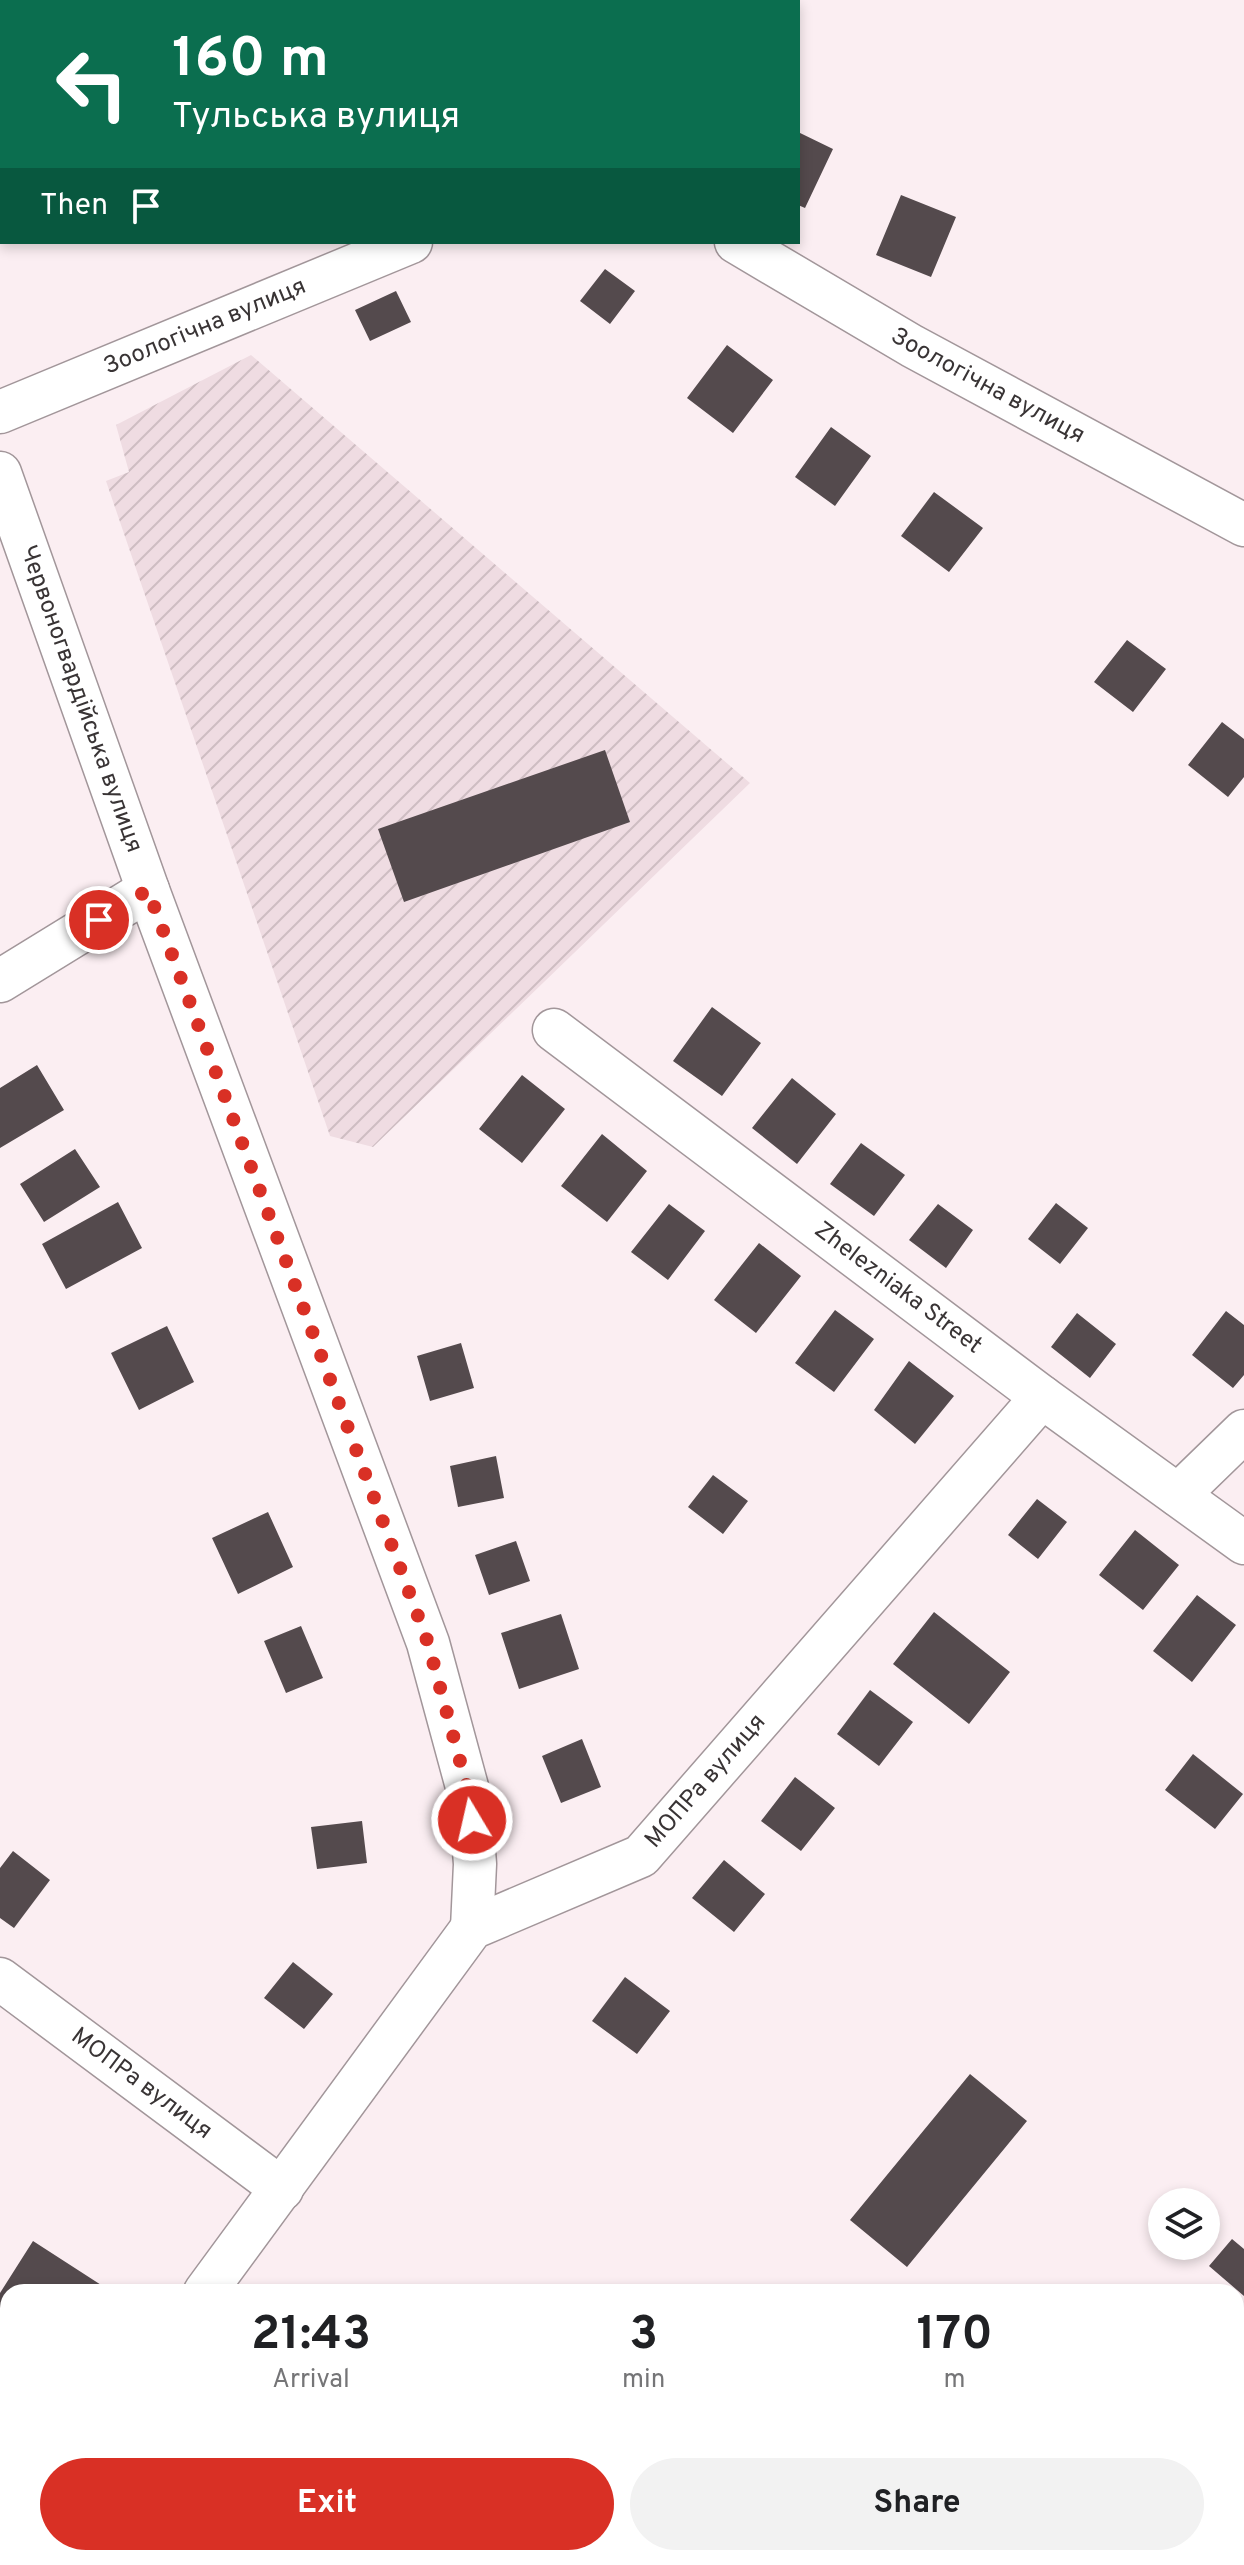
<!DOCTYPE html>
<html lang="en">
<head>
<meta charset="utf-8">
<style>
	body { margin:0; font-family:Overpass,sans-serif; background:#f2f2f2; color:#202124; height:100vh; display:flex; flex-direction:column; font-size:30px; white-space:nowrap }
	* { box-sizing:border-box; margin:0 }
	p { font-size:26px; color:#757577 }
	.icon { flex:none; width:44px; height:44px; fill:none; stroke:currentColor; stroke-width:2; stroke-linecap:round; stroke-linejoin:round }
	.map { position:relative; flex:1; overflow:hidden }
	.side { position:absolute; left:0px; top:2284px; width:1244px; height:282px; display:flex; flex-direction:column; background:#fff; border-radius:24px 24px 0 0; box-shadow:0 4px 12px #0003 }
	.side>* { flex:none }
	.top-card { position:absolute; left:0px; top:0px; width:800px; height:244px; box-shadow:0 4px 12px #0003; background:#0b6e4f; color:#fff; overflow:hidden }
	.fabs { position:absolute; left:1148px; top:2188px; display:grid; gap:16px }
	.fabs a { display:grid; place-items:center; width:72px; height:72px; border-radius:50%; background:#fff; box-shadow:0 4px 12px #0003; font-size:40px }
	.pin { position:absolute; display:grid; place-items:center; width:68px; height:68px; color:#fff; margin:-34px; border:4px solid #fff; border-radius:50%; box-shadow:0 2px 8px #0007 }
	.me { position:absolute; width:88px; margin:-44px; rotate:351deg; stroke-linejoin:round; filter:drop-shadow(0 0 6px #0008) }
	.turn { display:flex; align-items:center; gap:28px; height:168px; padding:0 40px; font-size:36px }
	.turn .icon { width:104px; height:104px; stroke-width:2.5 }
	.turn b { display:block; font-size:56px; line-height:68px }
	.then { display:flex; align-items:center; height:76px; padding:0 40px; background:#0003; gap:16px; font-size:30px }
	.eta { display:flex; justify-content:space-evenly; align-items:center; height:136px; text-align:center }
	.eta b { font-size:48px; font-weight:700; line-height:56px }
	.cta { display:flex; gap:16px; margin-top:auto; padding:16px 40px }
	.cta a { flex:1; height:92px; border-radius:48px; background:#d93025; color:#fff; font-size:32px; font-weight:700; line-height:92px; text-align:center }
	.cta a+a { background:#f2f2f2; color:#202124 }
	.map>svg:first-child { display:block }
</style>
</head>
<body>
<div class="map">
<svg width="1244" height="2565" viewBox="0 0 1244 2565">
	<defs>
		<pattern id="industrial-furrows" width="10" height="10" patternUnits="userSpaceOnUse" patternTransform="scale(2)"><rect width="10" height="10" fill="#efdce2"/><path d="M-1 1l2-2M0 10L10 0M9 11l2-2" fill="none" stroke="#cebdc2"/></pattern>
	</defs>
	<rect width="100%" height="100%" fill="#fbeef2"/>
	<path fill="url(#industrial-furrows)" d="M251 355 750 783 373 1147 330 1136 106 481 129 472 116 425Z"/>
	<path fill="#544a4d" d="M798 132 833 149 805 208 798 205Z
		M901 195 956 217 931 277 876 255Z
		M605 269 635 291 610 324 580 301Z
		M396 291 411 322 370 341 355 310Z
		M727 345 773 380 733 433 687 398Z
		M831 427 871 456 835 506 795 477Z
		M934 492 983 528 949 572 901 536Z
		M1127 640 1166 669 1133 712 1094 682Z
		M1222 722 1244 739V777L1228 797 1188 765Z
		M605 750 630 822 404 902 378 829Z
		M712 1007 761 1043 722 1096 673 1061Z
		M37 1065 64 1110 0 1148V1088Z
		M522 1075 565 1109 522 1163 479 1129Z
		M792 1078 836 1114 797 1164 752 1128Z
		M602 1134 647 1171 607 1222 561 1186Z
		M861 1143 905 1175 874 1216 830 1184Z
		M75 1149 100 1187 44 1222 20 1184Z
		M118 1202 142 1248 66 1289 42 1244Z
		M1056 1203 1088 1228 1060 1264 1028 1239Z
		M669 1204 705 1231 668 1280 631 1252Z
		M938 1204 973 1230 946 1268 909 1240Z
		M759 1243 801 1276 756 1333 714 1300Z
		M835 1310 874 1339 834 1392 795 1363Z
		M1226 1311 1244 1325V1375L1233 1388 1192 1355Z
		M1077 1313 1116 1344 1090 1378 1051 1347Z
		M167 1326 194 1382 139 1410 111 1353Z
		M461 1343 474 1388 430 1401 417 1356Z
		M909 1361 954 1396 915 1444 874 1410Z
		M496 1456 504 1498 458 1507 450 1466Z
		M713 1475 748 1501 723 1534 688 1507Z
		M1037 1499 1067 1522 1038 1559 1008 1535Z
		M268 1512 293 1567 238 1594 212 1538Z
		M1135 1530 1179 1565 1143 1610 1099 1575Z
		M516 1541 530 1581 489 1595 475 1555Z
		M1197 1595 1236 1625 1192 1682 1153 1651Z
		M934 1612 1010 1672 969 1724 893 1664Z
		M561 1614 579 1669 519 1689 501 1633Z
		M301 1626 323 1678 286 1693 264 1641Z
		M870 1690 913 1722 879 1766 837 1734Z
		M582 1739 601 1787 561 1803 542 1756Z
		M1193 1754 1243 1794 1215 1829 1165 1790Z
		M795 1777 835 1808 801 1851 761 1821Z
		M362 1821 367 1863 317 1869 311 1827Z
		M13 1851 50 1880 14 1928 0 1918V1868Z
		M724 1860 765 1894 734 1932 692 1898Z
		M293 1962 333 1994 304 2029 264 1998Z
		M625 1977 670 2011 637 2054 592 2021Z
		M970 2074 1027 2121 907 2267 850 2220Z
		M1232 2239 1244 2249V2296L1209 2266Z
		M33 2241 112 2292H8V2319L0 2314V2293Z
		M1244 2492V2525L1236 2517V2500Z
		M555 2558H627L621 2565H549Z"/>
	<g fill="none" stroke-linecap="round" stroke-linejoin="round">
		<defs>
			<g id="minor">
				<path id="s1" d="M736 242 912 346 1244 525"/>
				<path id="s2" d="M0 412 411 242"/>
				<path id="s3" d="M0 473 148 890 428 1643 470 1798 475 1864 472 1928"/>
				<path d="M0 981 148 890"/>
				<path id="s4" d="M554 1030 1042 1397 1244 1543"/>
				<path d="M1178 1495 1244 1431"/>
				<path id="s5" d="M0 1979 282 2189"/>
				<path id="s6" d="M205 2292 472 1928 641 1856 1042 1397"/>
				<path d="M1236 2397 1244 2389"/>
				<path d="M2 2565 8 2557"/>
				<path d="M1076 2565 1083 2558"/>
			</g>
		</defs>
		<use href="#minor" stroke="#a2969a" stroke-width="45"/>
		<use href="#minor" stroke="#fff" stroke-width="42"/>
	</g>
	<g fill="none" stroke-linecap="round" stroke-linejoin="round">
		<path stroke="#d93025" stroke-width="14" stroke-dasharray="0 25.2" d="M99 920 148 890 428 1643 470 1798 472 1820"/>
	</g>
	<g text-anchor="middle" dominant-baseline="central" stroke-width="8" stroke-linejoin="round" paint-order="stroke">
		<g font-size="24" fill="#393435" stroke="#fff">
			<text stroke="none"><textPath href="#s2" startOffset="222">Зоологічна вулиця</textPath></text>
			<text stroke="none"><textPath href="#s1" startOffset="290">Зоологічна вулиця</textPath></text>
			<text stroke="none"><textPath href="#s3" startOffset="240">Червоногвардійська вулиця</textPath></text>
			<text stroke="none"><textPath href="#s4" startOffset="430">Zhelezniaka Street</textPath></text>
			<text stroke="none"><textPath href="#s6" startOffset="734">МОПРа вулиця</textPath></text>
			<text stroke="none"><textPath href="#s5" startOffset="176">МОПРа вулиця</textPath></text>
		</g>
	</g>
</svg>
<div class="fabs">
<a><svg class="icon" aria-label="layers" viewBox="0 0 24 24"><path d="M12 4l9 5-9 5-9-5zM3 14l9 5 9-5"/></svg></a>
</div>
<div class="pin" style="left:99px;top:920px;background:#d93025"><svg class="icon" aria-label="arrive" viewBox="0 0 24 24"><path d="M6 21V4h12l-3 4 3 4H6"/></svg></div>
<svg class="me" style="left:472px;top:1820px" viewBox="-20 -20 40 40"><circle r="17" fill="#d93025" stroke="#fff" stroke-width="3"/><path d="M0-11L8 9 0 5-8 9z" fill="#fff"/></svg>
<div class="top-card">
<div class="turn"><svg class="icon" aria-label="left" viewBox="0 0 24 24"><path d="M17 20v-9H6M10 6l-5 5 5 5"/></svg><div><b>160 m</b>Тульська вулиця</div></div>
<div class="then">Then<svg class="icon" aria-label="arrive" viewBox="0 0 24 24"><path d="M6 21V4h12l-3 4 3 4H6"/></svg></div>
</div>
<section class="side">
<div class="eta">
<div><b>21:43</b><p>Arrival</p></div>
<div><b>3</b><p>min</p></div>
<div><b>170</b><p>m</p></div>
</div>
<div class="cta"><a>Exit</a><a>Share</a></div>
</section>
</div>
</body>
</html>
